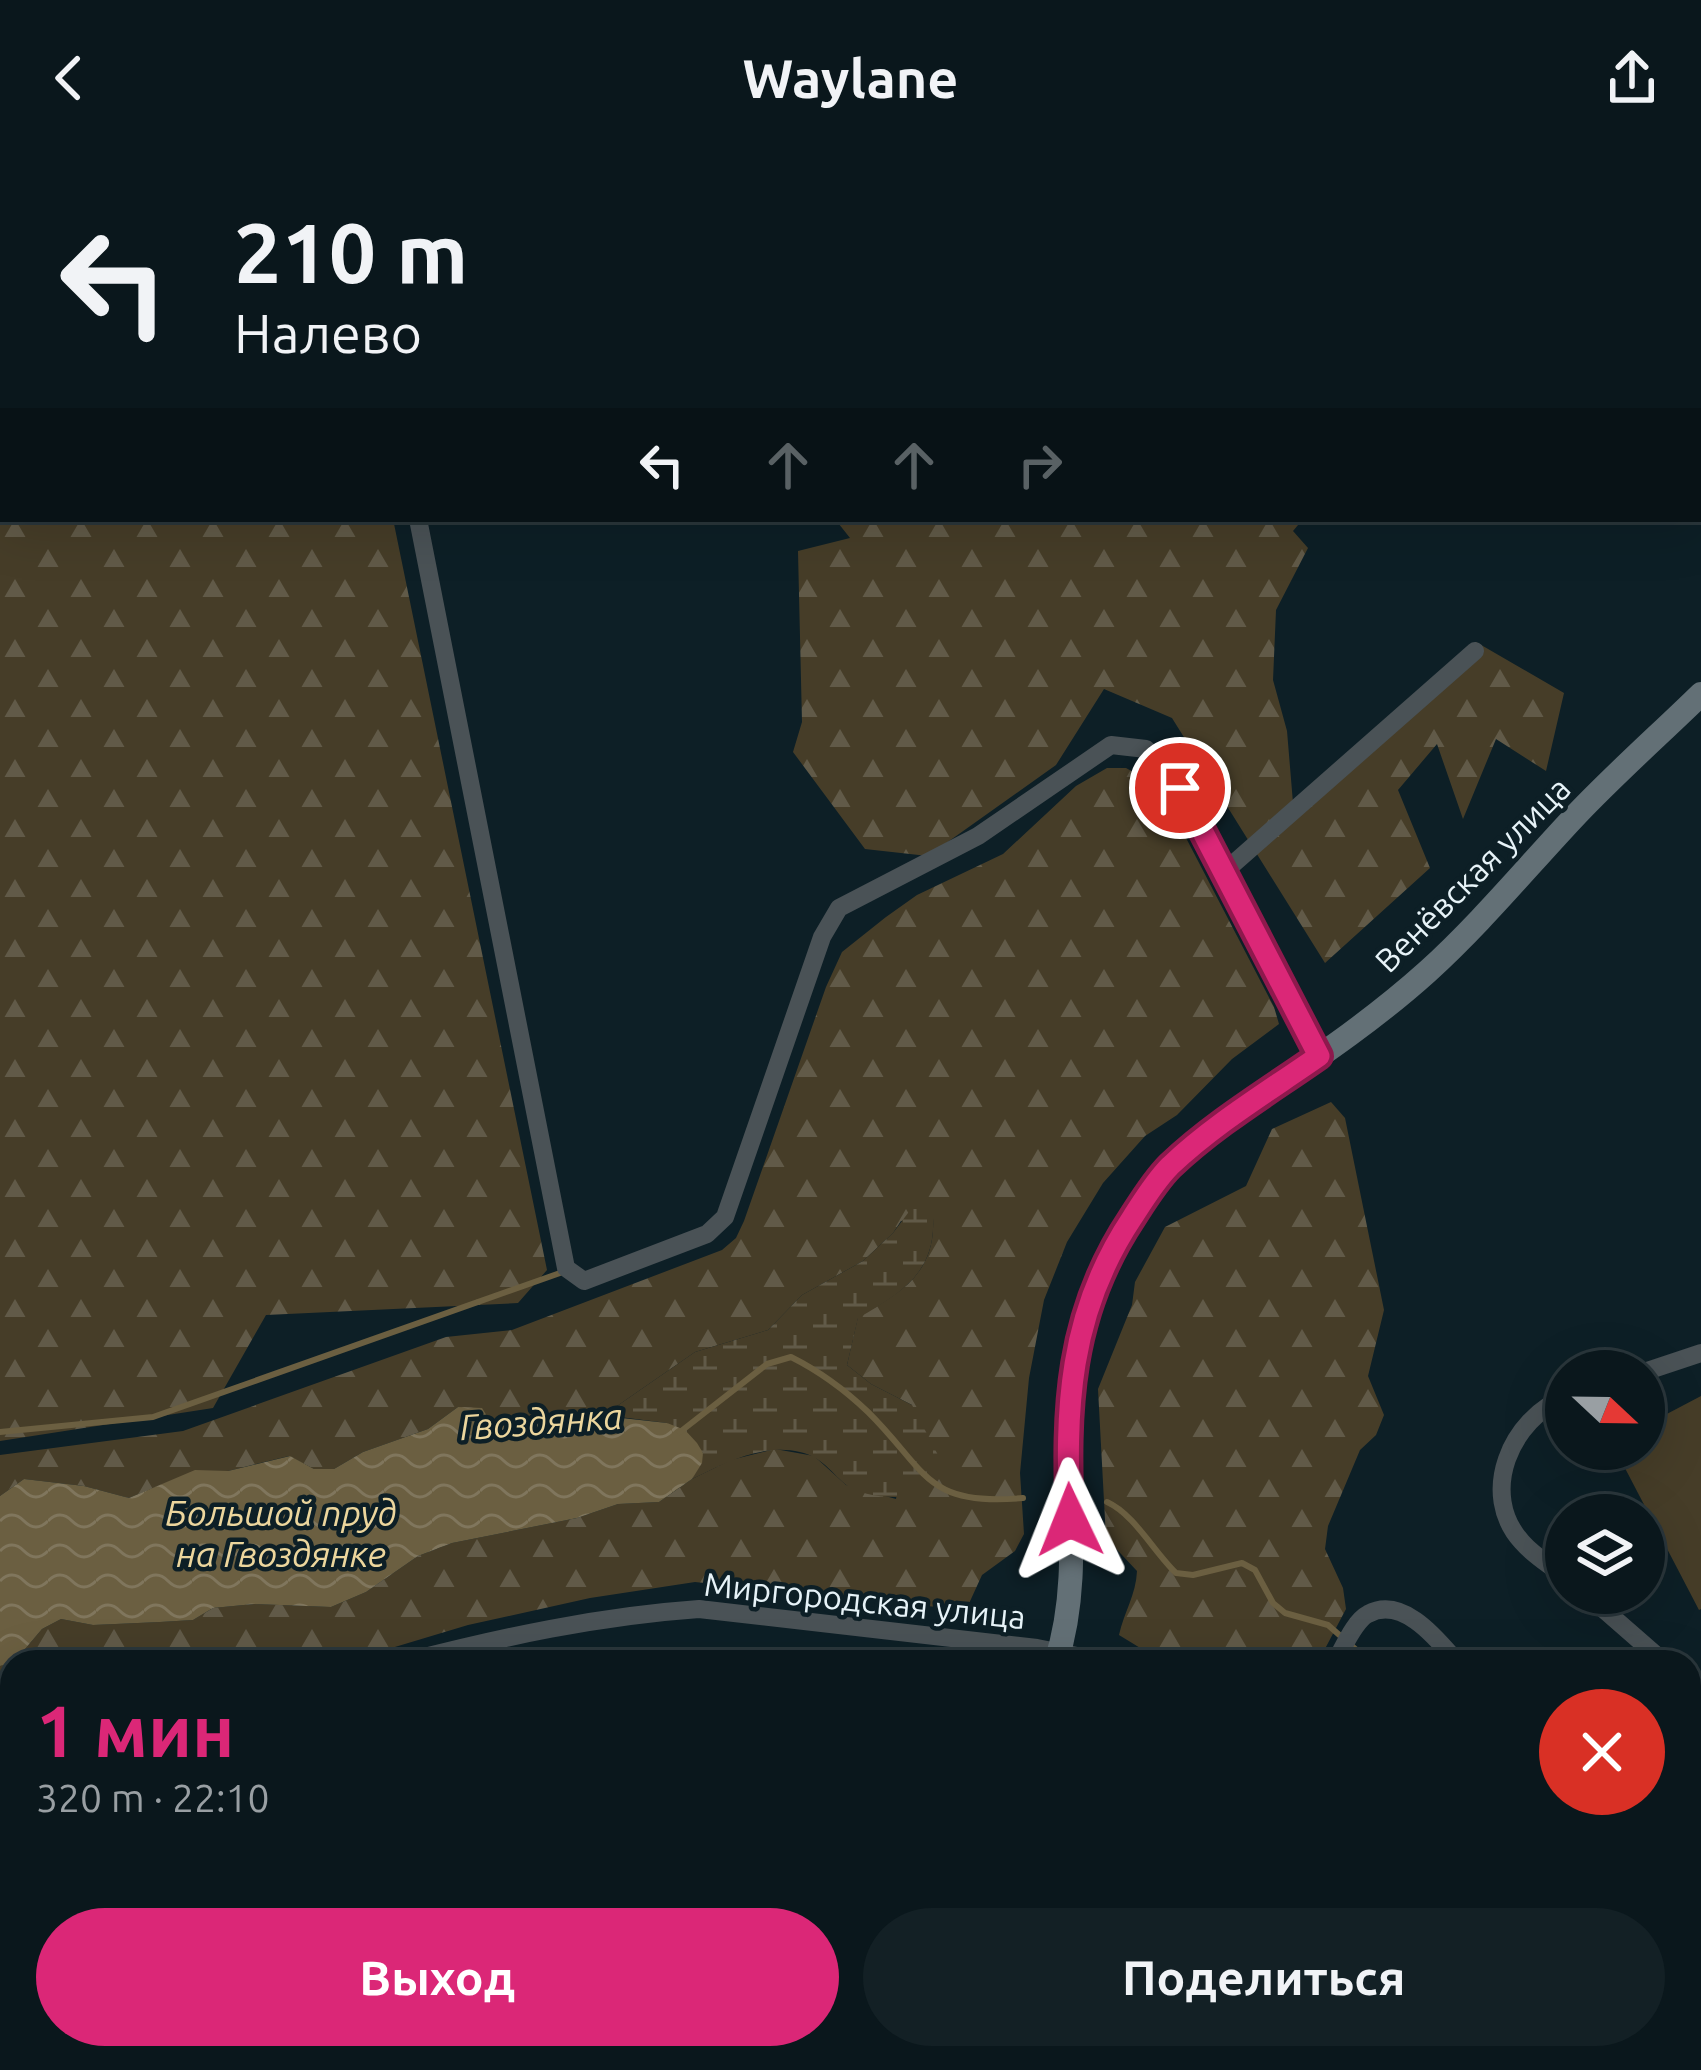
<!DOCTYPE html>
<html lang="ru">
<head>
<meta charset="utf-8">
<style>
	body { margin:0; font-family:Ubuntu,sans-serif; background:#132025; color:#f1f3f6; height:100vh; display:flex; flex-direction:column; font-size:45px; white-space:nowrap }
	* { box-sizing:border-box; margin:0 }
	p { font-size:39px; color:#999fa3 }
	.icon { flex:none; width:66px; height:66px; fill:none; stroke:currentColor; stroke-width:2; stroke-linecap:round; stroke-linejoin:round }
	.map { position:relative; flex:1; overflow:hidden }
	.details { position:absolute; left:0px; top:1494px; width:1701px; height:420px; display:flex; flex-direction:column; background:#0a171c; border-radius:36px 36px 0 0; box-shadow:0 12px 48px #0002,0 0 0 3px #2a363b }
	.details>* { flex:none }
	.banner { position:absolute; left:0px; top:0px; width:1701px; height:366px; box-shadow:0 12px 48px #0002,0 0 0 3px #2a363b; background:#0a171c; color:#f1f3f6; overflow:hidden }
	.needle { width:78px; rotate:112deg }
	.tools { position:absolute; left:1545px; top:1194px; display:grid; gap:24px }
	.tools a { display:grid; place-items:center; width:120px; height:120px; border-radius:50%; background:#0a171c; box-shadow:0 12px 48px #0002,0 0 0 3px #2a363b; font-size:60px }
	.pin { position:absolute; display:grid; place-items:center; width:102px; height:102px; color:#fff; margin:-51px; border:6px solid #fff; border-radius:50%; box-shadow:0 3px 12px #0007 }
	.me { position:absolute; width:132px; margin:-66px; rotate:358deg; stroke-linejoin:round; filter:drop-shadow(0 0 9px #0008) }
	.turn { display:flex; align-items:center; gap:42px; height:252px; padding:0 36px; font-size:54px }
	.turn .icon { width:156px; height:156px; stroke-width:2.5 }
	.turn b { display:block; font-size:84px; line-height:102px }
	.lanes { display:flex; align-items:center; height:114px; padding:0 36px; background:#0003; justify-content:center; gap:60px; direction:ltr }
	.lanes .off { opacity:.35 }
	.round { display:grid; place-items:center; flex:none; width:126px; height:126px; border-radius:63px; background:#132025 }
	.headline { display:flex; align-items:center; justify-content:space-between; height:204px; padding:0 36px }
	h1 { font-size:72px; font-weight:700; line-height:90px; color:#db2777 }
	.action { display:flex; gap:24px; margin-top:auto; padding:24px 36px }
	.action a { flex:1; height:138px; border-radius:72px; background:#db2777; color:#fff; font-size:48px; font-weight:700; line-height:138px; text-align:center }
	.action a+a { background:#132025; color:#f1f3f6 }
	header { display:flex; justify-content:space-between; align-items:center; height:156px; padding:0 36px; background:#0a171c; font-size:54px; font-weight:700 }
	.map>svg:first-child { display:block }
</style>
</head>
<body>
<header><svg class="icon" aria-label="back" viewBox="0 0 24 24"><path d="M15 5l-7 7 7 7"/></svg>Waylane<svg class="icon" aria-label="share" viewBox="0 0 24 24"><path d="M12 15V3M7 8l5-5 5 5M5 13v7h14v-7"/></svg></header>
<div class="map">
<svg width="1701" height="1914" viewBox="0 0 1701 1914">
	<defs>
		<pattern id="forest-firs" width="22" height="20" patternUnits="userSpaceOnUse" patternTransform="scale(3)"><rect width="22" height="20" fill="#463d28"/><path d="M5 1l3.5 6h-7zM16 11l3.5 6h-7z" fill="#615a48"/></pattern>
		<pattern id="wetland-marsh" width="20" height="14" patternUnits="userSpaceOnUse" patternTransform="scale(3)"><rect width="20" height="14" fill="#463d28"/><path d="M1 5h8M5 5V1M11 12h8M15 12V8" fill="none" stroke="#615a48"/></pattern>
		<pattern id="water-waves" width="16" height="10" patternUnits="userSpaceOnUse" patternTransform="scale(3)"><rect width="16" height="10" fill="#6b5f41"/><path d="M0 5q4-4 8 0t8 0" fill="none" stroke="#80765d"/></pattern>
	</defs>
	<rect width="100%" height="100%" fill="#0d1f26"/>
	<path fill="#463d28" d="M1701 1240V1453L1699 1454 1615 1293H1644V1270Z"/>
	<path fill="url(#forest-firs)" d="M0 0H328V3H3V363H393L547 1114 518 1147 266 1159 213 1252 0 1285Z
		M1097 0H1539L1536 3Z
		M835 363H1303L1293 375 1308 392 1276 454 1273 524 1287 575 1293 647 1476 486 1564 537 1546 615 1496 583 1463 663 1437 588 1398 634 1430 712 1325 807 1172 562 1104 533 1056 609 928 700 865 693 793 596 802 566 798 395 850 382Z
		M1107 612H1126L1159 630 1274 851 1279 868 1232 903 1177 959 1145 980 1103 1027 1067 1086 1044 1144 1029 1222 1020 1317 1024 1378 1015 1395 982 1419 966 1454 695 1426 590 1442 468 1469 345 1506H14L42 1473 61 1463 93 1469 160 1466 193 1464 213 1452 254 1448 331 1451 366 1436 418 1400 452 1387 577 1362 618 1348 659 1346 692 1323 731 1304 775 1293 814 1300 846 1329 896 1343 912 1249 871 1228 847 1209 858 1161C900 1138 936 1117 933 1062L901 1065 893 1077 863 1105 802 1139 768 1174 695 1196 604 1259 558 1255 505 1268 458 1251 428 1273 363 1296 334 1313H314L289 1300 228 1315H195L129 1342 84 1330 24 1323 0 1340V1299L183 1275 446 1181 512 1174 722 1094 736 1082 744 1065 826 831 842 796 886 761 917 739 1003 698 1076 630Z
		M1331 946 1345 962 1384 1154 1368 1220 1384 1259 1376 1279 1360 1294 1328 1370 1325 1393 1343 1432 1346 1453 1318 1506 1155 1501 1119 1479C1124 1456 1136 1439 1137 1415L1106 1382 1098 1233 1132 1149 1135 1126 1165 1071 1246 1030 1272 973Z
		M12 1506V1653L0 1657V1510Z
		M12 1702V1806L0 1800V1708Z
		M202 1902H319L316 1914H227Z"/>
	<path fill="url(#wetland-marsh)" d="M920 1052 933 1062C936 1117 900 1138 858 1162L847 1209 871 1228 912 1249 940 1303V1319L927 1336C907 1344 863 1343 845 1328 830 1315 822 1301 800 1296 763 1287 725 1307 692 1323L703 1297 667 1267 604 1259 695 1196 768 1174 802 1139 863 1105 893 1077 911 1053Z"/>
	<path fill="url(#water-waves)" d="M458 1251 482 1252 490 1265 505 1268 558 1255 667 1267 685 1274 697 1287 703 1297 702 1307 692 1323 659 1346 618 1348 577 1362 452 1387 418 1400 366 1436 331 1451 254 1448 213 1452 193 1464 160 1466 93 1469 61 1463 42 1473 14 1506 0 1510V1340L24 1323 84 1330 129 1342 195 1314 228 1315 290 1300 314 1313H334L363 1296 428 1273Z"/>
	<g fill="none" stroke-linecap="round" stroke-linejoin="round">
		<path stroke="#6b5f41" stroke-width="6" d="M0 1276 153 1261 560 1117
			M680 1276 767 1208 791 1201C819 1215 845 1234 868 1256 927 1314 924 1351 1023 1342
			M1107 1346C1134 1358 1154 1396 1176 1417L1193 1419 1242 1407 1255 1414 1273 1447 1285 1457 1328 1469 1370 1506
			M1672 1902 1677 1914"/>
		<path stroke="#4a5256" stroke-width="18" d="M345 0V3
			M418 363 566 1112 584 1125 707 1078 725 1061 822 781 839 752 978 680 1111 589 1146 593 1180 632 1319 900
			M1224 716 1475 495
			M1644 1216 1701 1197
			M1566 1241C1511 1262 1478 1338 1522 1386 1534 1400 1552 1410 1566 1422
			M1585 1437 1664 1506
			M405 1506C502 1481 599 1460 699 1453L1037 1492 1107 1506
			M1335 1506C1343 1493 1354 1465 1368 1458 1403 1439 1438 1484 1457 1506
			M1689 1530 1701 1542
			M0 1682 12 1677
			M1689 1751 1701 1747
			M1689 1812 1701 1843
			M525 1902 540 1914
			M1092 1914 1098 1902
			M1497 1914 1504 1902"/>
		<path stroke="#637076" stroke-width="24" d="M1056 1506C1092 1395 1048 1275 1084 1164 1101 1110 1128 1056 1167 1014 1195 983 1233 960 1267 936 1323 898 1377 861 1427 816 1481 767 1527 711 1577 658 1617 616 1660 578 1701 538
			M854 1914 860 1902"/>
		<defs>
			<path id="rail" d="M0 1830 12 1836
				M0 1882 12 1888
				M41 1902 65 1914
				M76 1902 100 1914
				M148 1902 172 1914"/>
		</defs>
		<use href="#rail" stroke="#c4d1d7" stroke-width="10"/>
		<use href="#rail" stroke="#0d1f26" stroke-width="6" stroke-dasharray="18" stroke-linecap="butt"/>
	</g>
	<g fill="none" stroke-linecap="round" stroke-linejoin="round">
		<defs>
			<path id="route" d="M1070 1364C1065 1253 1068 1158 1132 1062 1143 1045 1155 1025 1170 1010 1214 968 1269 935 1319 900L1180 632"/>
		</defs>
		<use href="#route" stroke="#8e194d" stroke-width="30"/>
		<use href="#route" stroke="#db2777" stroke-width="21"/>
	</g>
	<g text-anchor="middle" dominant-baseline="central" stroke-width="9" stroke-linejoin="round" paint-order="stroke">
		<g font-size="33" fill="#e7f3f8" stroke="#0d1f26">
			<text transform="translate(1472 718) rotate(-45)">Венёвская улица</text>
			<text transform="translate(865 1444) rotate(6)">Миргородская улица</text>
		</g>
		<g font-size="36" font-style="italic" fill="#ecd69d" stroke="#0d1f26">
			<text transform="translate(541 1265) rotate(-4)">Гвоздянка</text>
			<text x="281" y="1356">Большой пруд<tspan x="281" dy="41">на Гвоздянке</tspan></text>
		</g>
	</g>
</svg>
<div class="tools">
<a><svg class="needle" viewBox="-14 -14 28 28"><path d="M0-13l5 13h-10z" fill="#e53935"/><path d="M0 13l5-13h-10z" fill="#999fa3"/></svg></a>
<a><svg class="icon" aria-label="layers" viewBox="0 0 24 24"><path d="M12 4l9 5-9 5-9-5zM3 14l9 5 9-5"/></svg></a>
</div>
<div class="pin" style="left:1180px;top:632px;background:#d93025"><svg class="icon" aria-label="arrive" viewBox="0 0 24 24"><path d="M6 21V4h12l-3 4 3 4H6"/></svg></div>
<svg class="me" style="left:1070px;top:1364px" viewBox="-20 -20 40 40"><path d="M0-17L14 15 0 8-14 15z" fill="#db2777" stroke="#fff" stroke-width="4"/></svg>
<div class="banner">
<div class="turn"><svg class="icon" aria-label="left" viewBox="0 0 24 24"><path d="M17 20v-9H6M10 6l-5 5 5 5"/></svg><div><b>210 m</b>Налево</div></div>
<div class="lanes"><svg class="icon" aria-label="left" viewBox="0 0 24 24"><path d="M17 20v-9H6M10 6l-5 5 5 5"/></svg><svg class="icon off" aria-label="ahead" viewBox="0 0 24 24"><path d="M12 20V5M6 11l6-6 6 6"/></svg><svg class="icon off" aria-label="ahead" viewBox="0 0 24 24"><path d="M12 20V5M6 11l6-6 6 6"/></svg><svg class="icon off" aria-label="right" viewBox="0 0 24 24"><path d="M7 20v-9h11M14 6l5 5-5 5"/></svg></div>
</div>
<section class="details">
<div class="headline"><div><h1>1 мин</h1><p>320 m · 22:10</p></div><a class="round" style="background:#d93025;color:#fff"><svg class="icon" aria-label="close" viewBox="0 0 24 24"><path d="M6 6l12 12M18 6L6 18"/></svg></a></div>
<div class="action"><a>Выход</a><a>Поделиться</a></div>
</section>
</div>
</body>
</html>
